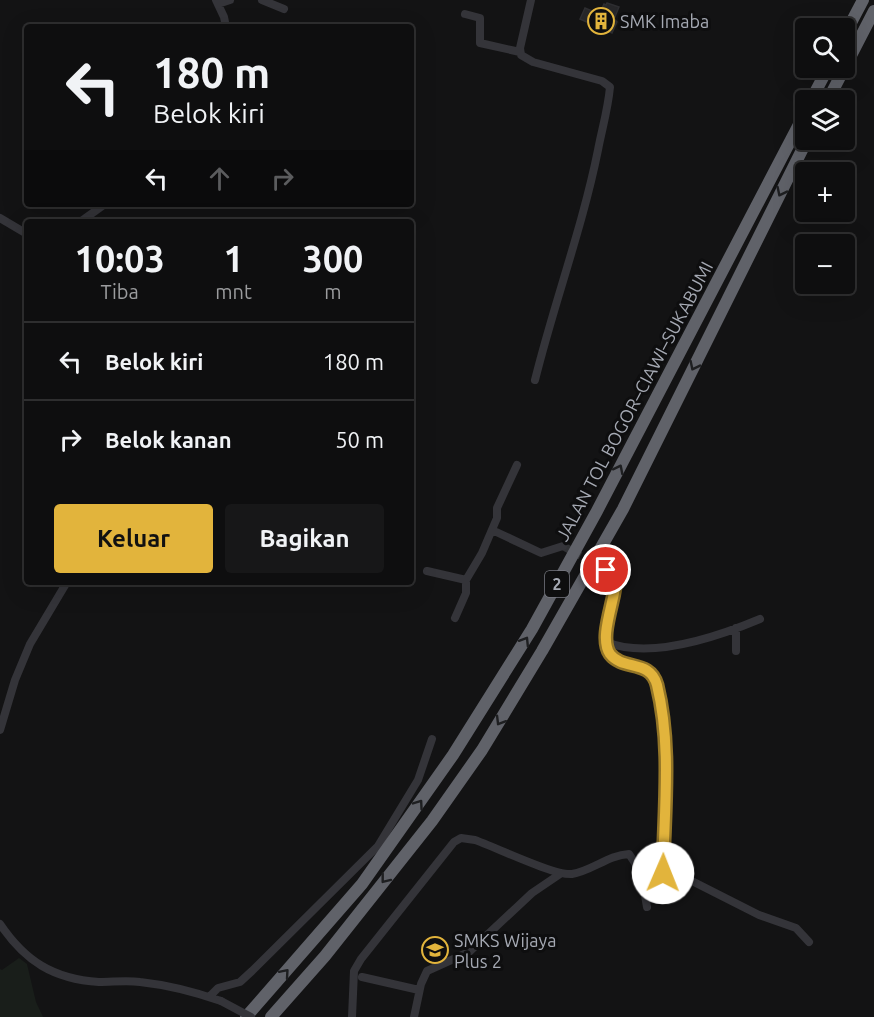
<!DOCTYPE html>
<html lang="id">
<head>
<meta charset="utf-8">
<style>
	body { margin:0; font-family:Ubuntu,sans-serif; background:#171718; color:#f1f3f6; height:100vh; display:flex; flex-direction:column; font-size:22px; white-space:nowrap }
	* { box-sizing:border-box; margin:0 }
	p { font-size:20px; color:#9b9c9e }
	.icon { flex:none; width:33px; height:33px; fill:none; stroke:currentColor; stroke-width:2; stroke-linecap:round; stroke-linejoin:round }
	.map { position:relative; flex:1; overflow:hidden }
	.panel { position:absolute; left:24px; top:219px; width:390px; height:366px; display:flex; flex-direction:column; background:#0e0e0f; border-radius:6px; box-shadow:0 6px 24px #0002,0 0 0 2px #2e2e2f }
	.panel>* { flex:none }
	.hud { position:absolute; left:24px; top:24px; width:390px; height:183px; border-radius:6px; box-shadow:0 6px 24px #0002,0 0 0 2px #2e2e2f; background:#0e0e0f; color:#f1f3f6; overflow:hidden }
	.tools { position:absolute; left:795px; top:18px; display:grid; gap:12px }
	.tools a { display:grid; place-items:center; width:60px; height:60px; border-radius:6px; background:#0e0e0f; box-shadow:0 6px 24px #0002,0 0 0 2px #2e2e2f; font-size:30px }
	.pin { position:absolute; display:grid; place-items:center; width:51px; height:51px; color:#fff; margin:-26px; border:3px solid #fff; border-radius:50%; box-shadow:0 2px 6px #0007 }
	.me { position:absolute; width:66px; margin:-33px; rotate:1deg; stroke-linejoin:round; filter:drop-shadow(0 0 4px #0008) }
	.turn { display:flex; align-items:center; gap:21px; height:126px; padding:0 30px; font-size:27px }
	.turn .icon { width:78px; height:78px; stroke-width:2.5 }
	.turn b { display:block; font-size:42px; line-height:51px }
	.lanes { display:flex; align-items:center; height:57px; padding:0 30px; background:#0003; justify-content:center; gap:30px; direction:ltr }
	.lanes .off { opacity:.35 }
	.eta { display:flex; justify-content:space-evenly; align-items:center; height:102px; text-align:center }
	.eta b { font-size:36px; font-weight:700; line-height:42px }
	.primary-button { display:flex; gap:12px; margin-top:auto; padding:12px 30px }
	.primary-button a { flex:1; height:69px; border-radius:6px; background:#e2b43c; color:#111; font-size:24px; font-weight:700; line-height:69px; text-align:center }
	.primary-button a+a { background:#171718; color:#f1f3f6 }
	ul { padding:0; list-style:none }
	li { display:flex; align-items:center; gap:18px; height:78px; padding:0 30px; border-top:2px solid #2e2e2f }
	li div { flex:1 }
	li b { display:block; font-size:22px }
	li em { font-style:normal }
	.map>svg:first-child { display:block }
</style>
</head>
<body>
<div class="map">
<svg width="874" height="1017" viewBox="0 0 874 1017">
	<rect width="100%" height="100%" fill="#131314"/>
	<path fill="#191e1a" d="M19 958 27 964 36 1002 43 1017H0V969L2 970Z"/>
	<path fill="#262628" stroke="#2d2d30" stroke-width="1.5" d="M607 3 619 7 614 19 617 22 612 33 580 19 585 8 599 14 604 4 606 5Z"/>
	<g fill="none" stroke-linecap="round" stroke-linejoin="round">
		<path stroke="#303134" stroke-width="8" stroke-dasharray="8 4" stroke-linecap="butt" d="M563 546 606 570"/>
		<path stroke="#343439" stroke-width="8" d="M216 0 224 17 226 27
			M262 0 284 9
			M531 0 520 48 521 55 533 62 602 81 610 87C608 109 602 129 598 150 582 229 554 303 535 380
			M218 4 230 0
			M465 14 480 18V43L520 52
			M0 218 27 234
			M80 222 105 204
			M492 530 541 553 563 546
			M606 570 616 578C616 599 598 637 610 654 623 671 650 659 657 685 672 746 664 811 663 873
			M427 571 466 580
			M455 618 466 593V580L482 553 497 518V508L517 465
			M736 628V651
			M606 642C651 660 717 637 760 619
			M0 730 15 680 30 644 67 582
			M641 872 647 907
			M0 924C25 961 53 979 99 982 113 982 127 980 140 982 168 985 195 992 221 1001
			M362 977 419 990
			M209 997 218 988 240 982 252 971 378 846 418 780 432 739
			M352 1017 354 971 361 959 454 842 461 838 475 840C495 847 555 876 572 874 592 871 608 855 629 854L641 872 684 877 759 915 796 928 809 942
			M414 1017 421 984 427 971 469 952 532 893 560 874"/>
		<path stroke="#606269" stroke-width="12" d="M844 36 863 0
			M811 100 828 68
			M828 100 874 11
			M246 1017 362 884 453 755 532 629 597 511 806 111
			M271 1017 325 956 432 821 482 750 542 651 623 509 807 140"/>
		<path stroke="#343439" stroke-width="8" d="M221 1001 251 1017"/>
	</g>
	<defs><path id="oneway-chevron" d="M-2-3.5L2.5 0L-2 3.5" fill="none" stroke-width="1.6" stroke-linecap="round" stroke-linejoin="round" transform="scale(1.5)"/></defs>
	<g stroke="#1e1f21">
		<use href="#oneway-chevron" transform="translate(781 192) rotate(116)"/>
		<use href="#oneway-chevron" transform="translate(694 366) rotate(116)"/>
		<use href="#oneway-chevron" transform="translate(619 469) rotate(-63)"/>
		<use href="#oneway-chevron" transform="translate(525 641) rotate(-58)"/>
		<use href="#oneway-chevron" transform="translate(500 721) rotate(121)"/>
		<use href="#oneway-chevron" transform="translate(419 804) rotate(-55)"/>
		<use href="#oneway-chevron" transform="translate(385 879) rotate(128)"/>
		<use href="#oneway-chevron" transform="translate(285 973) rotate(-49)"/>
	</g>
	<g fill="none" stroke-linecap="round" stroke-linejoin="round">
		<defs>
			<path id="route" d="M606 570 616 578C616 599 598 637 610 654 623 671 650 659 657 685 672 746 664 811 663 873"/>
		</defs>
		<use href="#route" stroke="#937527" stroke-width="15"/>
		<use href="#route" stroke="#e2b43c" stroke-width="10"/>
	</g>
	<defs>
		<symbol id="building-ring" viewBox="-11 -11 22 22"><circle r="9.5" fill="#0e0e0f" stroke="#e2b43c" stroke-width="1.5"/><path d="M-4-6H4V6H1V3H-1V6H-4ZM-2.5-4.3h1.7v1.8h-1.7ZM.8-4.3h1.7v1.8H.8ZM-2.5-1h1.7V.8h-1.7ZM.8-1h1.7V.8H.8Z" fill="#e2b43c"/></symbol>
		<symbol id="school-ring" viewBox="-11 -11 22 22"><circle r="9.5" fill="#0e0e0f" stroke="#e2b43c" stroke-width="1.5"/><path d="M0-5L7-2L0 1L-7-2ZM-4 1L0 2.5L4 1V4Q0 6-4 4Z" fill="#e2b43c"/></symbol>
	</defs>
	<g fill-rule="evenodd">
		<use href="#building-ring" x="586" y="6" width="30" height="30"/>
		<use href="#school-ring" x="420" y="935" width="30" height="30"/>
	</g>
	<g text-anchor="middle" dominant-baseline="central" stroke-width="6" stroke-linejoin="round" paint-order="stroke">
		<rect fill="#0e0e0f" stroke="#787a82" stroke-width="1.5" x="545" y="571" width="24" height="26" rx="4.5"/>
		<g font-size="16" font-weight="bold" fill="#a5a9b3">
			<text x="557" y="584">2</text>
		</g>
		<g font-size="18" fill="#a5a9b3" stroke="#0e0e0f" text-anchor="start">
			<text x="620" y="21">SMK Imaba</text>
			<text x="454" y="940">SMKS Wijaya<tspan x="454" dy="21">Plus 2</tspan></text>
		</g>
		<g font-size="18" fill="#a5a9b3" stroke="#0e0e0f">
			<text transform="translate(634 401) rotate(-62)">JALAN TOL BOGOR–CIAWI–SUKABUMI</text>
		</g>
	</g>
</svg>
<div class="tools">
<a><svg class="icon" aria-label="search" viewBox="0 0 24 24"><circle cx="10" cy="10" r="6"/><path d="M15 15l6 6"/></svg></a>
<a><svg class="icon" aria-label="layers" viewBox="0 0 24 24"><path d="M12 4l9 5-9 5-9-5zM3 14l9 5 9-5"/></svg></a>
<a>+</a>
<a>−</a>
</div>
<div class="pin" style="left:606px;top:570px;background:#d93025"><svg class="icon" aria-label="arrive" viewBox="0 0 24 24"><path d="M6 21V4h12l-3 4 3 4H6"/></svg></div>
<svg class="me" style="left:663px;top:873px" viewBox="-20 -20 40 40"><circle r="19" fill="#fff"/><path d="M0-13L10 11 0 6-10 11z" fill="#e2b43c"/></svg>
<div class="hud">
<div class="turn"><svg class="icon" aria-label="left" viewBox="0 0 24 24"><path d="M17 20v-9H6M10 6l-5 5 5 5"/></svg><div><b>180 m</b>Belok kiri</div></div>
<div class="lanes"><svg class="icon" aria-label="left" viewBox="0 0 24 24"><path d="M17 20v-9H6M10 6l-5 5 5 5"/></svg><svg class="icon off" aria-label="ahead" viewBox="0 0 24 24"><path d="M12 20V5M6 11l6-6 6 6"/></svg><svg class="icon off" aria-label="right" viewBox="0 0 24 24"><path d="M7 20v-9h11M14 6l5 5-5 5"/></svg></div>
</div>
<section class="panel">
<div class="eta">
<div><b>10:03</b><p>Tiba</p></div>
<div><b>1</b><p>mnt</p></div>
<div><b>300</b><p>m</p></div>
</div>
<ul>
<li><svg class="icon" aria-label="left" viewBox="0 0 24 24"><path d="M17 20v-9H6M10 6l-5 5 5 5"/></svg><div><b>Belok kiri</b></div><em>180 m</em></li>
<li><svg class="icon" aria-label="right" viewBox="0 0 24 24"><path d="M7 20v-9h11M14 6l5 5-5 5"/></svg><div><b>Belok kanan</b></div><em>50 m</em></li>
</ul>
<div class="primary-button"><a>Keluar</a><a>Bagikan</a></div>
</section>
</div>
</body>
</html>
